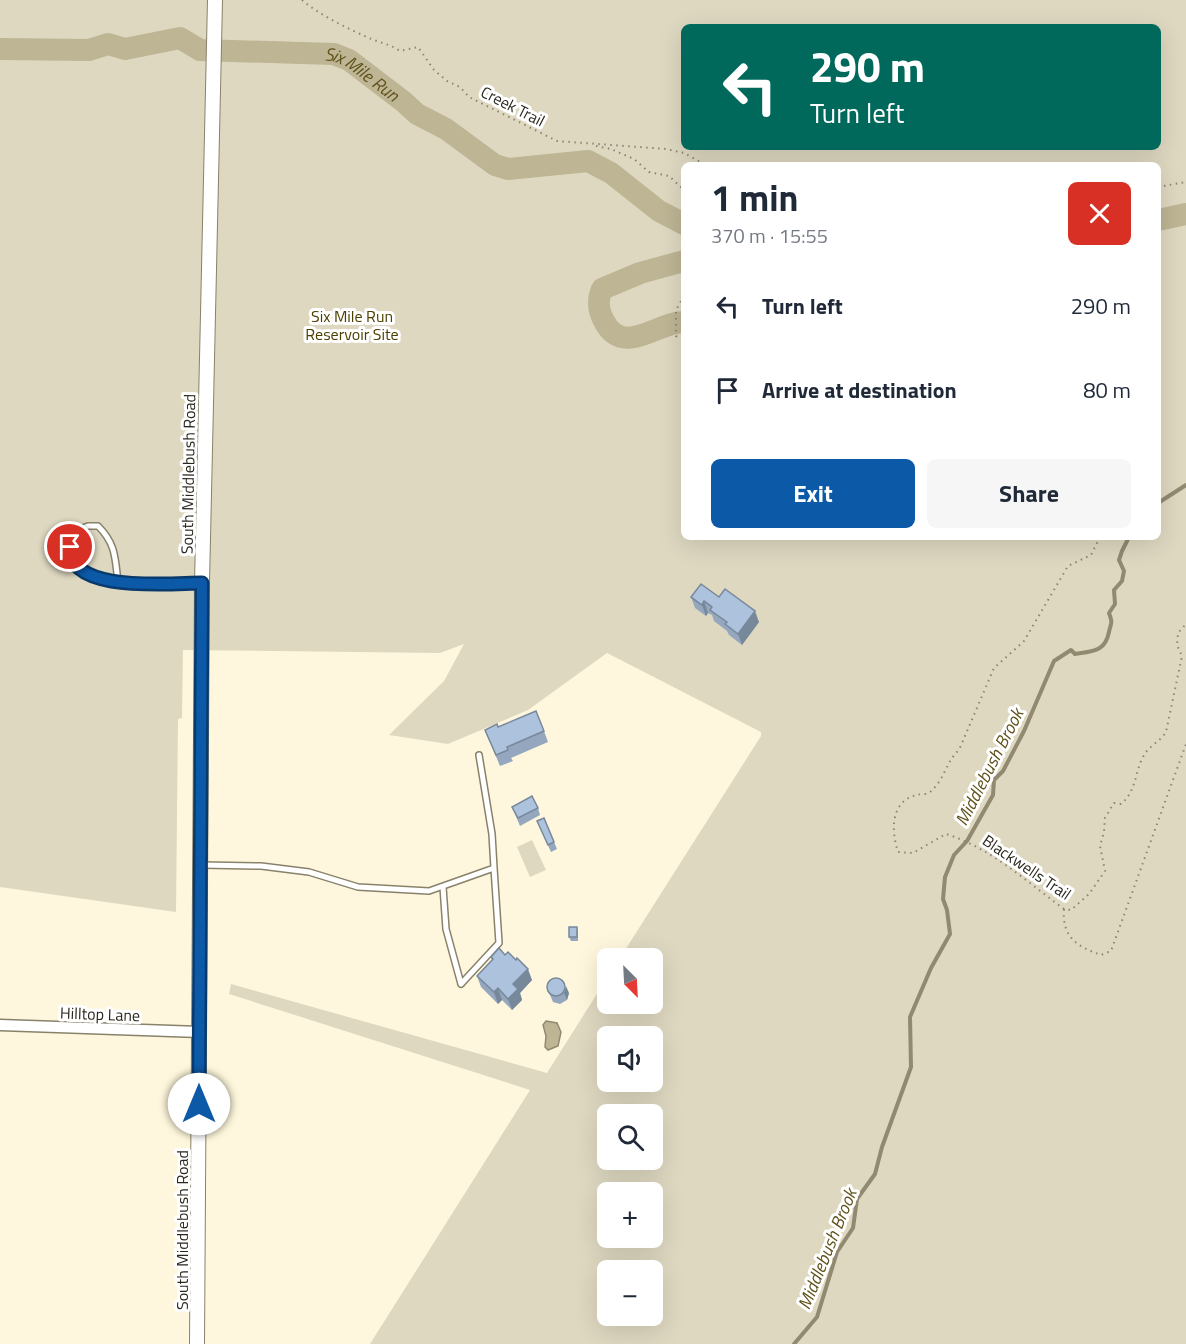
<!DOCTYPE html>
<html lang="en">
<head>
<meta charset="utf-8">
<style>
	body { margin:0; font-family:"Titillium Web",sans-serif; background:#f6f6f7; color:#1f2937; height:100vh; display:flex; flex-direction:column; font-size:22px; white-space:nowrap }
	* { box-sizing:border-box; margin:0 }
	p { font-size:20px; color:#747a83 }
	.icon { flex:none; width:33px; height:33px; fill:none; stroke:currentColor; stroke-width:2; stroke-linecap:round; stroke-linejoin:round }
	.map { position:relative; flex:1; overflow:hidden }
	.sheet { position:absolute; left:681px; top:162px; width:480px; height:378px; display:flex; flex-direction:column; background:#fff; border-radius:9px; box-shadow:0 6px 24px #0002 }
	.sheet>* { flex:none }
	.banner { position:absolute; left:681px; top:24px; width:480px; height:126px; border-radius:9px; box-shadow:0 6px 24px #0002; background:#00695c; color:#fff; overflow:hidden }
	.needle { width:39px; rotate:156deg }
	.controls { position:absolute; left:597px; top:948px; display:grid; gap:12px }
	.controls a { display:grid; place-items:center; width:66px; height:66px; border-radius:9px; background:#fff; box-shadow:0 6px 24px #0002; font-size:30px }
	.pin { position:absolute; display:grid; place-items:center; width:51px; height:51px; color:#fff; margin:-26px; border:3px solid #fff; border-radius:50%; box-shadow:0 2px 6px #0007 }
	.me { position:absolute; width:66px; margin:-33px; rotate:0deg; stroke-linejoin:round; filter:drop-shadow(0 0 4px #0008) }
	.turn { display:flex; align-items:center; gap:21px; height:126px; padding:0 30px; font-size:27px }
	.turn .icon { width:78px; height:78px; stroke-width:2.5 }
	.turn b { display:block; font-size:42px; line-height:51px }
	.round { display:grid; place-items:center; flex:none; width:63px; height:63px; border-radius:9px; background:#f6f6f7 }
	.summary { display:flex; align-items:center; justify-content:space-between; height:102px; padding:0 30px }
	h1 { font-size:36px; font-weight:700; line-height:45px }
	.action { display:flex; gap:12px; margin-top:auto; padding:12px 30px }
	.action a { flex:1; height:69px; border-radius:9px; background:#0c59a8; color:#fff; font-size:24px; font-weight:700; line-height:69px; text-align:center }
	.action a+a { background:#f6f6f7; color:#1f2937 }
	ul { padding:0; list-style:none }
	li { display:flex; align-items:center; gap:18px; height:84px; padding:0 30px }
	li div { flex:1 }
	li b { display:block; font-size:22px }
	li em { font-style:normal }
	.map>svg:first-child { display:block }
</style>
</head>
<body>
<div class="map">
<svg width="1186" height="1344" viewBox="0 0 1186 1344">
	<rect width="100%" height="100%" fill="#fef7dd"/>
	<path fill="#ded8c1" fill-rule="evenodd" d="M0 0H1186V1344H370L530 1090 229 994 231 984 547 1073 607 978 608 1004H652V958H620L761 736V732L607 653 528 710 448 744 389 735 444 681 464 644 440 653 183 650 182 718 178 719 176 912 0 887ZM684 27H1158V147H684ZM684 165H1158V537H684ZM608 1036H652V1082H608ZM608 1114H652V1160H608ZM608 1192H652V1238H608ZM608 1270H652V1316H608Z
		M532 840 546 870 530 877 517 847Z"/>
	<path fill="#bdb594" stroke="#918a71" stroke-width="1.5" d="M546 1021 557 1023 561 1032 558 1046 548 1050 545 1047 546 1036 543 1025Z"/>
	<g fill="none" stroke-linecap="round" stroke-linejoin="round">
		<path stroke="#918a71" stroke-width="4" d="M1158 503 1186 485
			M794 1344 817 1317 837 1252 853 1228 857 1199 875 1174 882 1147 911 1067 910 1017 931 968 950 934 947 910 943 899 945 877 954 855 967 841 993 795 994 780 1003 771 1024 731 1054 661 1071 650 1075 654C1093 651 1105 652 1109 632 1111 622 1113 624 1109 613L1115 604 1114 590 1122 581 1124 571 1119 560 1122 551 1129 537"/>
		<g stroke="#bdb594" stroke-width="22">
			<path id="s1" d="M0 49 89 50 108 44 125 49 180 38 200 50 334 54 349 60 404 102 417 114 446 129 495 165 508 169 588 161 611 173 659 211 684 224"/>
			<path d="M1158 220 1186 214"/>
			<path d="M684 261 640 273 602 289C597 301 598 310 604 321 623 358 657 322 684 322"/>
		</g>
		<defs>
			<path id="service" d="M118 582C115 558 116 544 98 526H88L73 532 69 558C74 565 79 570 87 574 112 588 171 583 201 583
				M202 865 261 866 309 872 358 887 429 891 494 868 492 834 479 755
				M443 887 446 929 461 984
				M461 984 499 943 494 868"/>
			<path id="minor" d="M0 1025 200 1032"/>
			<path id="tertiary" d="M197 1344 202 583 215 0"/>
		</defs>
		<use href="#service" stroke="#88826b" stroke-width="8"/>
		<use href="#minor" stroke="#88826b" stroke-width="13"/>
		<use href="#tertiary" stroke="#88826b" stroke-width="16"/>
		<path stroke="#8a8575" stroke-width="2" stroke-dasharray="1.5 4.5" stroke-linecap="butt" d="M302 0C321 16 347 28 369 38 380 43 390 44 400 51L418 47 434 70 447 81 460 87 469 97 557 141 666 149 684 153 706 165
			M596 146 611 149 634 159 649 172 669 176 684 190
			M1158 187 1186 182
			M684 296 676 310V336L684 340
			M1100 537 1091 555 1068 566 1024 641 994 668 959 750C944 764 946 779 928 794 893 793 889 824 898 852L913 853 946 834C991 848 1027 882 1064 909L1071 910 1089 894 1105 871 1100 846 1104 832 1105 818 1114 803 1121 804C1136 792 1135 772 1143 757 1148 746 1160 742 1166 732L1182 656 1177 645 1178 633 1186 624
			M1064 909C1062 937 1076 946 1101 955L1111 951 1186 744"/>
		<use href="#service" stroke="#fff" stroke-width="5"/>
		<use href="#minor" stroke="#fff" stroke-width="10"/>
		<use href="#tertiary" stroke="#fff" stroke-width="14"/>
	</g>
	<path fill="#94a7be" d="M691 597H719L759 622 742 645 729 635 727 631 714 621 712 615 708 613 706 616 695 608Z
		M485 730 544 731 548 742 511 758 513 761 500 766Z
		M512 807 538 808 540 815 520 826Z
		M544 818 557 849 551 852 537 821Z
		M577 927 578 931V941H571L569 937Z
		M505 955 516 960 532 980 520 993 522 1000 512 1010 502 1000 498 1004 481 987 477 976 492 961 491 957Z
		M547 988 569 993 567 1000 560 1004 553 1002Z"/>
	<path fill="#78889b" d="M704 601 708 613 706 616 702 605Z
		M755 611 759 622 742 645 738 634Z
		M528 969 532 980 520 993 522 1000 512 1010 508 999 513 984Z
		M566 986 569 993 567 1000 564 993Z
		M498 988 502 1000 498 1004 494 992Z"/>
	<path fill="#acc2dd" stroke="#78889b" stroke-width="1.5" d="M701 584 719 597 725 589 755 611 738 634 725 624 727 622 710 610 712 607 704 601 702 605 691 597Z
		M536 711 544 731 507 747 508 750 496 755 485 730 497 724 498 727Z
		M532 796 538 808 518 818 512 807Z
		M544 818 554 842 548 845 537 821Z
		M569 927H577V937H569Z
		M499 948 505 955 508 952 516 960 517 958 528 969 513 984 518 989 508 999 498 988 494 992 477 976 493 959 491 957Z
		M547 987a9 9 0 1 1 18 0a9 9 0 1 1-18 0Z"/>
	<g fill="none" stroke-linecap="round" stroke-linejoin="round">
		<defs>
			<path id="route" d="M70 547C68 594 170 583 202 583L199 1104"/>
		</defs>
		<use href="#route" stroke="#083a6d" stroke-width="15"/>
		<use href="#route" stroke="#0c59a8" stroke-width="10"/>
	</g>
	<g text-anchor="middle" dominant-baseline="central" stroke-width="6" stroke-linejoin="round" paint-order="stroke">
		<g font-size="16" fill="#2a271e" stroke="#fff">
			<text transform="translate(513 106) rotate(27)">Creek Trail</text>
			<text transform="translate(188 474) rotate(-89)">South Middlebush Road</text>
			<text transform="translate(1027 867) rotate(34)">Blackwells Trail</text>
			<text transform="translate(100 1014) rotate(2)">Hilltop Lane</text>
			<text transform="translate(182 1230) rotate(-90)">South Middlebush Road</text>
		</g>
		<g font-size="16" fill="#4c3f01" stroke="#fff">
			<text x="352" y="316">Six Mile Run<tspan x="352" dy="18">Reservoir Site</tspan></text>
		</g>
		<g font-size="18" font-style="italic" fill="#60521b" stroke="#fff">
			<text stroke="none"><textPath href="#s1" startOffset="374">Six Mile Run</textPath></text>
			<text transform="translate(989 767) rotate(-63)">Middlebush Brook</text>
			<text transform="translate(827 1249) rotate(-68)">Middlebush Brook</text>
		</g>
	</g>
</svg>
<div class="controls">
<a><svg class="needle" viewBox="-14 -14 28 28"><path d="M0-13l5 13h-10z" fill="#e53935"/><path d="M0 13l5-13h-10z" fill="#747a83"/></svg></a>
<a><svg class="icon" aria-label="sound" viewBox="0 0 24 24"><path d="M4 9h4l5-4v14l-5-4H4zM17 9q2 3 0 6"/></svg></a>
<a><svg class="icon" aria-label="search" viewBox="0 0 24 24"><circle cx="10" cy="10" r="6"/><path d="M15 15l6 6"/></svg></a>
<a>+</a>
<a>−</a>
</div>
<div class="pin" style="left:70px;top:547px;background:#d93025"><svg class="icon" aria-label="arrive" viewBox="0 0 24 24"><path d="M6 21V4h12l-3 4 3 4H6"/></svg></div>
<svg class="me" style="left:199px;top:1104px" viewBox="-20 -20 40 40"><circle r="19" fill="#fff"/><path d="M0-13L10 11 0 6-10 11z" fill="#0c59a8"/></svg>
<div class="banner">
<div class="turn"><svg class="icon" aria-label="left" viewBox="0 0 24 24"><path d="M17 20v-9H6M10 6l-5 5 5 5"/></svg><div><b>290 m</b>Turn left</div></div>
</div>
<section class="sheet">
<div class="summary"><div><h1>1 min</h1><p>370 m · 15:55</p></div><a class="round" style="background:#d93025;color:#fff"><svg class="icon" aria-label="close" viewBox="0 0 24 24"><path d="M6 6l12 12M18 6L6 18"/></svg></a></div>
<ul>
<li><svg class="icon" aria-label="left" viewBox="0 0 24 24"><path d="M17 20v-9H6M10 6l-5 5 5 5"/></svg><div><b>Turn left</b></div><em>290 m</em></li>
<li><svg class="icon" aria-label="arrive" viewBox="0 0 24 24"><path d="M6 21V4h12l-3 4 3 4H6"/></svg><div><b>Arrive at destination</b></div><em>80 m</em></li>
</ul>
<div class="action"><a>Exit</a><a>Share</a></div>
</section>
</div>
</body>
</html>
